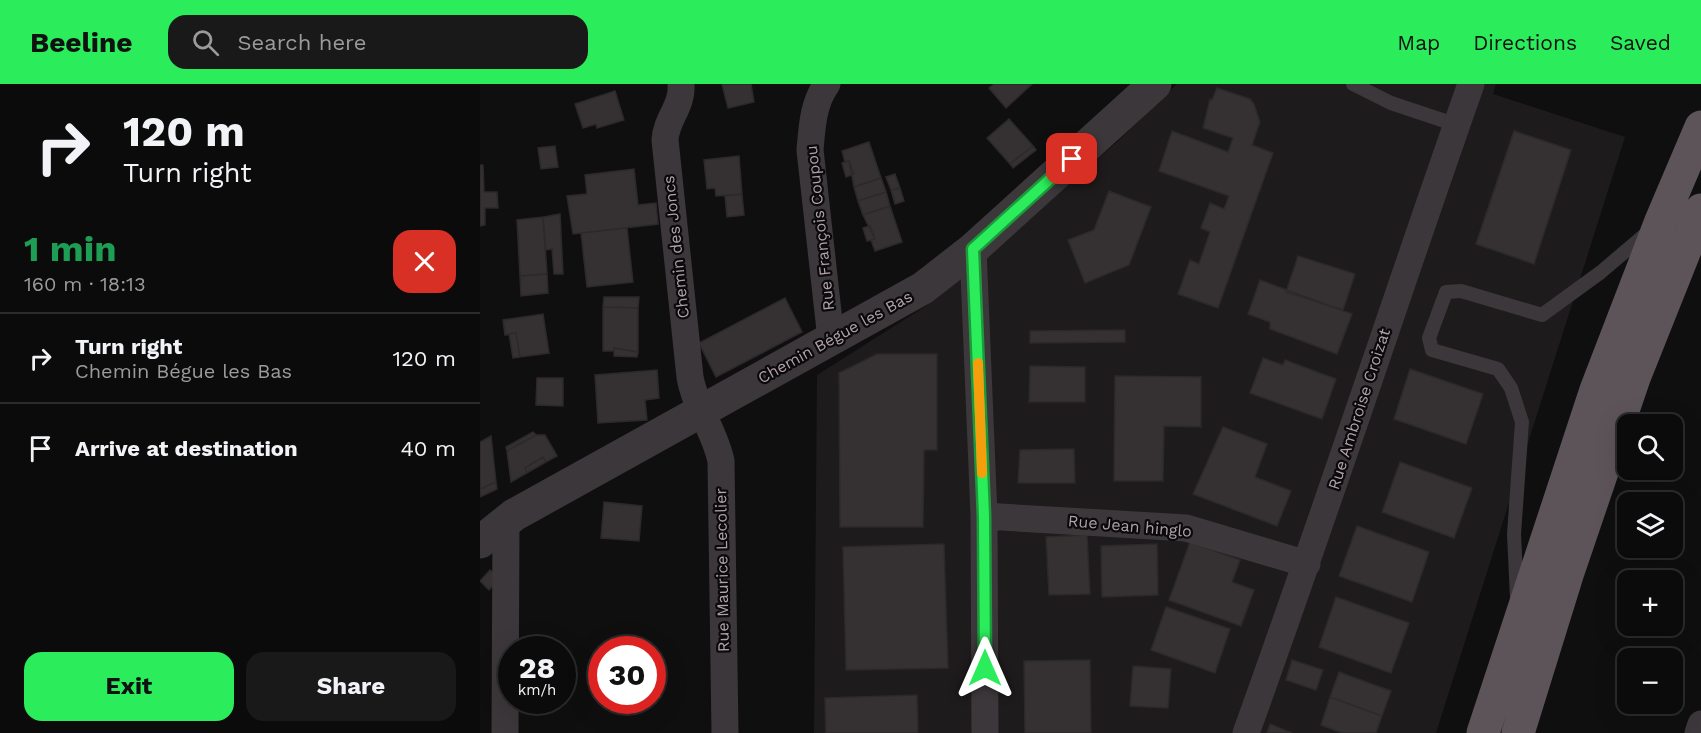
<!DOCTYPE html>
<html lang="en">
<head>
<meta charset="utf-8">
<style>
	body { margin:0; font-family:"Work Sans",sans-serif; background:#1a1919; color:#f1f3f6; height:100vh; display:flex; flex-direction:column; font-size:22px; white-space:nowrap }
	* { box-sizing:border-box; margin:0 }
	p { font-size:20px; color:#9a9b9d }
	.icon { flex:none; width:33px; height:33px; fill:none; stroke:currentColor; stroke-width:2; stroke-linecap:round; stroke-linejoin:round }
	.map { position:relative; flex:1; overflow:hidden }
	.sheet { display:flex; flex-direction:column; background:#0c0b0b; width:480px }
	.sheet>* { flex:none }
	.top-card { background:#0c0b0b; color:#f1f3f6; overflow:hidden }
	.buttons { position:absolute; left:1137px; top:330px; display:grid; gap:12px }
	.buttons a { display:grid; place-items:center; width:66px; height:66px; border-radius:12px; background:#0c0b0b; box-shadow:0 6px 24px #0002,0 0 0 2px #2c2b2c; font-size:30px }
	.speed { position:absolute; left:18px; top:552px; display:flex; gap:12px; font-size:30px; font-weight:700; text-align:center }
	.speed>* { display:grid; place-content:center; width:78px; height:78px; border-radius:50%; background:#0c0b0b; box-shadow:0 6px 24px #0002,0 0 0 2px #2c2b2c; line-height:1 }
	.speed small { font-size:15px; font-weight:400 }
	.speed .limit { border:9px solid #d22; background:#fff; color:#111 }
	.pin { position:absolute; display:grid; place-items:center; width:51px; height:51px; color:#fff; margin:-26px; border-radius:12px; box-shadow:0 3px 9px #0006 }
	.me { position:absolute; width:66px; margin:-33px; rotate:0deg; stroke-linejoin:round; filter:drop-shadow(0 0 4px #0008) }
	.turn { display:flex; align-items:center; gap:21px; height:126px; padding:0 24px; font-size:27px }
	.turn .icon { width:78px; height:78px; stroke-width:2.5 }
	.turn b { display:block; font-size:42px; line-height:51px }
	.round { display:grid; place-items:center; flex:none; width:63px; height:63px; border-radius:18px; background:#1a1919 }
	.overview { display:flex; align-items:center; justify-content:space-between; height:102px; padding:0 24px }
	h1 { font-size:36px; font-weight:700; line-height:45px; color:#1e9e55 }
	.cta { display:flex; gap:12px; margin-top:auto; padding:12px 24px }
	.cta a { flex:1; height:69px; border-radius:18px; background:#2bec5b; color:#111; font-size:24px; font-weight:700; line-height:69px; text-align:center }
	.cta a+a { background:#1a1919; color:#f1f3f6 }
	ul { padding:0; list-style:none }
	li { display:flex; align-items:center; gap:18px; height:90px; padding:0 24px; border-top:2px solid #2c2b2c }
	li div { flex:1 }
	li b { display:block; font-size:22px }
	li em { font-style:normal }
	header { display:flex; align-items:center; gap:36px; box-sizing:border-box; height:84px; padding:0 30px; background:#2bec5b; color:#111 }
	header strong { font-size:28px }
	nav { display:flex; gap:33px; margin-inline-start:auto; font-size:21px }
	.search { width:420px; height:54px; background:#1a1919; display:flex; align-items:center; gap:15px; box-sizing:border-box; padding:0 21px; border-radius:18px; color:#9a9b9d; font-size:22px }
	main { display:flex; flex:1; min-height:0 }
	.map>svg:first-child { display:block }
</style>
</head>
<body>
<header>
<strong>Beeline</strong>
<div class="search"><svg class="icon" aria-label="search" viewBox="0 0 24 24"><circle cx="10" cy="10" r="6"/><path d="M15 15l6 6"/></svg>Search here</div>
<nav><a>Map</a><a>Directions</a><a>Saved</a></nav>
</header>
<main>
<section class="sheet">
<div class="top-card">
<div class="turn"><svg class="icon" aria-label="right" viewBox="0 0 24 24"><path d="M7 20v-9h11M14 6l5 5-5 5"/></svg><div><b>120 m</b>Turn right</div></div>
</div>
<div class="overview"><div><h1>1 min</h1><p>160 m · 18:13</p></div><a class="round" style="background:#d93025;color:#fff"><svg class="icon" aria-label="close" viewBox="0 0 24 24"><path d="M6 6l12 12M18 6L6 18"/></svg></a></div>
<ul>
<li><svg class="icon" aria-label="right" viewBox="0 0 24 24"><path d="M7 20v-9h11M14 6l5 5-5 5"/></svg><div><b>Turn right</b><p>Chemin Bégue les Bas</p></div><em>120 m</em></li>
<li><svg class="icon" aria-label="arrive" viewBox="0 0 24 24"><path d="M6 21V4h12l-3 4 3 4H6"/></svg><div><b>Arrive at destination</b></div><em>40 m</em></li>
</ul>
<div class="cta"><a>Exit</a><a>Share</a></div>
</section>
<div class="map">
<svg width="1221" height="649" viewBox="0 0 1221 649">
	<rect width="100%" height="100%" fill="#100f0f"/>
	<path fill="#1d1b1c" d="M697 0H1016L1013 10 1145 53 956 649H334L337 291 449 220 637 58Z"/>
	<path fill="#353133" stroke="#2c292a" stroke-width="1.5" d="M242 0H271L274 18 248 24Z
		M514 0H552L526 24 509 4Z
		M737 4 770 15 774 20 780 38 772 61 793 69 738 224 698 210 710 176 719 180 730 148 721 144 730 119 744 125 749 112 679 87 692 47 748 68 753 54 723 44 730 15 732 16Z
		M135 7 144 36 117 44 116 40 103 44 95 20Z
		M529 35 553 62 530 80 507 54Z
		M1034 47 1091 66 1054 180 996 160Z
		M389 58 401 94 374 103 369 77 365 78 362 67Z
		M75 62 78 83 61 85 58 64Z
		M553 62 556 66 533 84 530 80Z
		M259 72 262 110 236 112 235 104 227 105 224 76Z
		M369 77 374 90 366 93 362 79Z
		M0 81H3L4 108H17L18 124H5V141L0 142Z
		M154 85 158 121 176 119 178 140 93 150 87 112 107 110 105 91Z
		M415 90 420 104 411 106 406 93Z
		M401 94 406 108 378 117 374 103Z
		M420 104 424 117 415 120 411 106Z
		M629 107 671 123 649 181 605 199 588 156 614 146Z
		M406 108 410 122 383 131 378 117Z
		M262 110 264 131 247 133 245 112Z
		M410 122 422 158 395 167 391 156 395 155 383 131Z
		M80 130 83 190H74L72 165 66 166 63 133Z
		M63 133 67 190 40 192 37 136Z
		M390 142 395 155 387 157 383 144Z
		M147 144 153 198 107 203 101 149Z
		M818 172 875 190 863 226 806 208Z
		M67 190 68 209 41 212 40 192Z
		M780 196 872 230 857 270 790 245V238L768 230Z
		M124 213H159L158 224 123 223Z
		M305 214 322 248 236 293 219 259Z
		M123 223 158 224V268L134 264V267H123Z
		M63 230 69 269 40 273 36 249 25 251 23 236Z
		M645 246V258L550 259V247Z
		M36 249 40 273 33 274 29 250Z
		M134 264 158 268 157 273 134 272Z
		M397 270H457V366H444L443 443H360L359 289Z
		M783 274 803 281 805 276 856 295 842 335 770 309Z
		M550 282 605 283V318H549Z
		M930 285 1003 310 986 360 914 335Z
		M177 286 179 314 165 316 167 336 118 339 115 291Z
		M635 292 721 293V343L684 342 683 397H634Z
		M57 294H83V322L56 321Z
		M743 343 787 360 775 393 811 407 797 442 713 410Z
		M53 348 56 351 27 367 26 363Z
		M56 351H65L77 372 66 378 63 373 45 384 47 389 31 398 27 367Z
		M11 352 16 398 0 405V358Z
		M594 365 595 399H538L540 366Z
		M63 373 66 378 47 389 45 384Z
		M920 378 992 404 974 454 902 428Z
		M16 398 17 405 0 413V405Z
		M124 418 162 422 159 457 121 454Z
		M877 442 949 468 932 518 859 492Z
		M607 451 610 510 569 511 566 453Z
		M710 458 760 476 752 498 774 506 761 542 689 516Z
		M464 460 468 584 366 586 363 463Z
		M677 460 678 511 622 513 621 462Z
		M10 486 20 494 9 506 0 497Z
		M856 513 929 539 911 589 839 563Z
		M686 523 750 545 735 589 671 566Z
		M610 576 611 649H545L544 577Z
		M812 576 843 586 836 606 806 596Z
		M653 582 691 585 688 624 650 622Z
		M859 588 911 607 902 632 850 613Z
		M437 611 438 649H346L345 614Z
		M850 613 902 632 896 649H862L841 641Z
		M790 640 812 649H787Z"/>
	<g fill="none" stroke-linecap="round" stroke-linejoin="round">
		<path stroke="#3c373a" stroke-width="14" d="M873 0 911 19 977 41
			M1037 514 1034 450 1042 338 1031 304 1018 285 952 266 949 254 966 208 981 207 1062 231 1121 188 1168 148"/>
		<path stroke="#3c373a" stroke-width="27" d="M201 0C203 22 186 35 185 56L210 293C215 323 235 347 241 377L245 649
			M347 0C333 19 332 43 330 66L351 255
			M493 165 504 432 505 649
			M504 432 706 444 827 480
			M25 649 26 437
			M766 649C844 434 915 216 991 0
			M1218 649 1221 640"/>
		<path stroke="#3c373a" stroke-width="33" d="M0 458 34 431 443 204 493 165 675 0"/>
		<path stroke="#5d545a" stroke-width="33" d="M1003 649 1116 306 1181 137 1221 43
			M1038 649 1087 491 1154 294 1221 126"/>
	</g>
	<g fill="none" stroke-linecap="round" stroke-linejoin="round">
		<defs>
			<path id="route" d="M505 584 504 432 493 165 592 75"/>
		</defs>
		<use href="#route" stroke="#1c993b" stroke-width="15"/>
		<use href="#route" stroke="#2bec5b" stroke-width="10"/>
		<path stroke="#f59e0b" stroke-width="10" d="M498 279 502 389"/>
	</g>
	<g text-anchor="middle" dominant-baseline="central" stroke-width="4.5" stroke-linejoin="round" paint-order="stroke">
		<g font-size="16" fill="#b1a0ac" stroke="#0b0a0b">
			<text transform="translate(340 144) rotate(-96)">Rue François Coupou</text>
			<text transform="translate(196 163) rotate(-96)">Chemin des Joncs</text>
			<text transform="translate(355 253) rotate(-29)">Chemin Bégue les Bas</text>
			<text transform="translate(879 325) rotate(-72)">Rue Ambroise Croizat</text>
			<text transform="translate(650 442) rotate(5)">Rue Jean hinglo</text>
			<text transform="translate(242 486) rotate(-91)">Rue Maurice Lecolier</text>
		</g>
	</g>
</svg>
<div class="buttons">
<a><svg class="icon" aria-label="search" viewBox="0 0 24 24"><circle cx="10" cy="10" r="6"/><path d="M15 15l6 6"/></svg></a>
<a><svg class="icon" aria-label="layers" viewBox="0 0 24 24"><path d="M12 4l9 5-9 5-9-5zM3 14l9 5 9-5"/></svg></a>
<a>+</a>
<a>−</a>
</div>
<div class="speed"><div>28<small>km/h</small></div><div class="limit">30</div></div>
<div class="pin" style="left:592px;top:75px;background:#d93025"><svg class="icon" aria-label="arrive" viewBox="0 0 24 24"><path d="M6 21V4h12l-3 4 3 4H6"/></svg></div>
<svg class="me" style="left:505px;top:584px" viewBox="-20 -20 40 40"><path d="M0-17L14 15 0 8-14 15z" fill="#2bec5b" stroke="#fff" stroke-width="4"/></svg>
</div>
</main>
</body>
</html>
